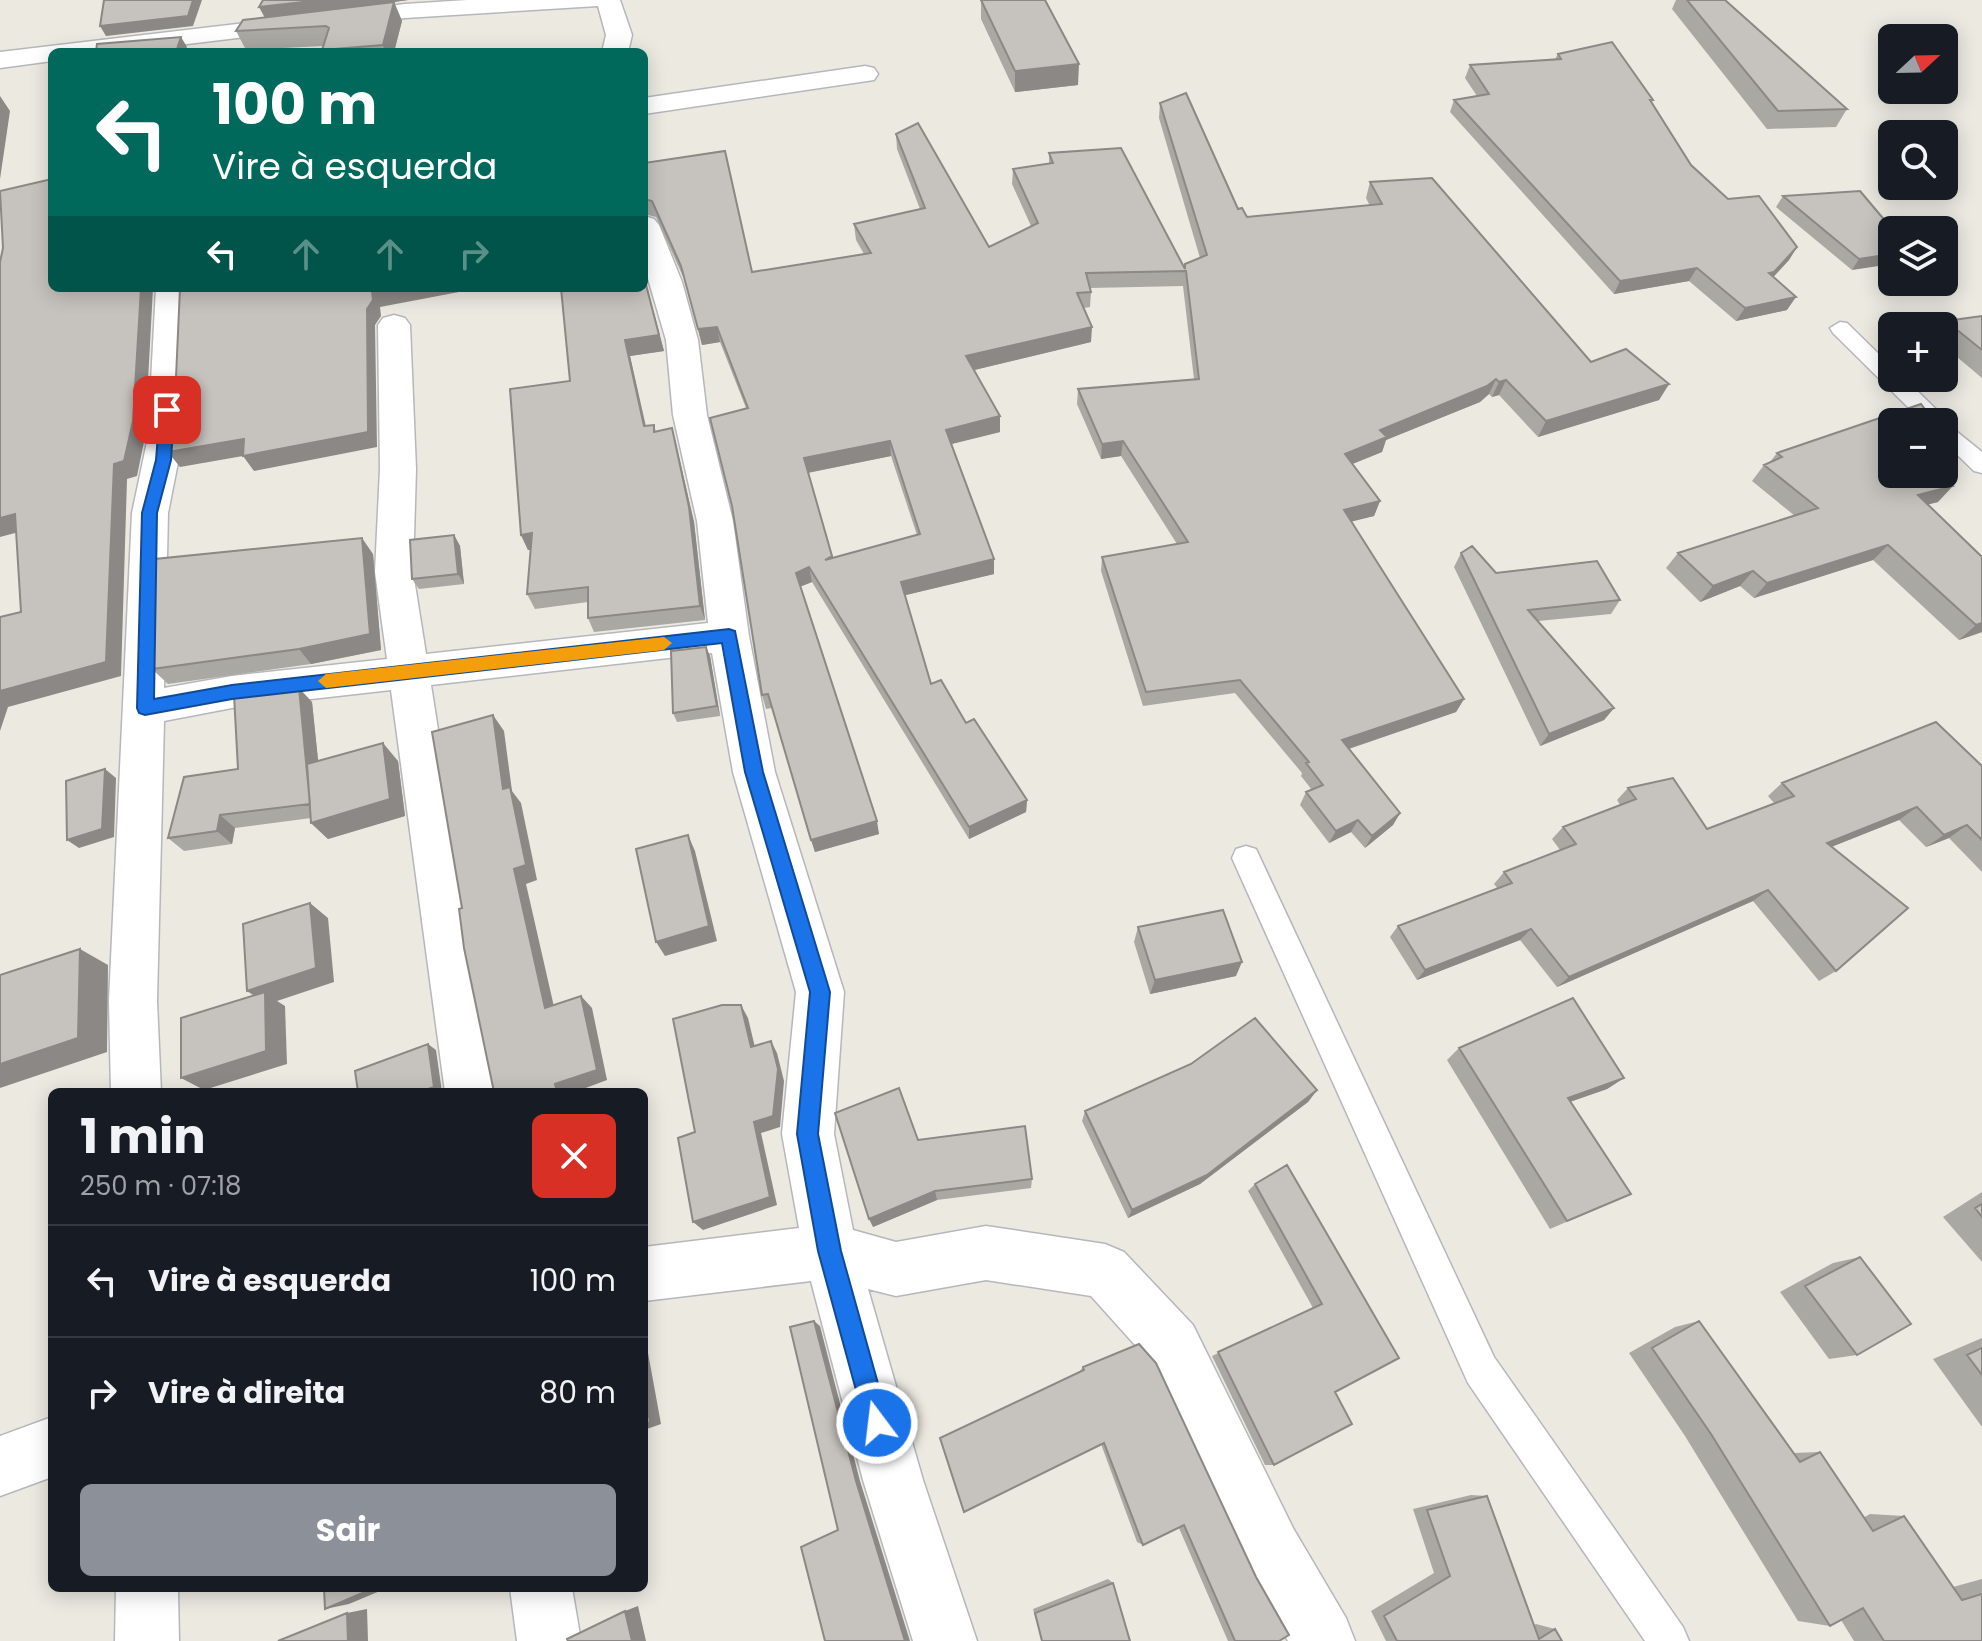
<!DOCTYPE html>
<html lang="pt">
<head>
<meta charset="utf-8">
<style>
	body { margin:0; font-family:Poppins,sans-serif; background:#20242c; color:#f1f3f6; height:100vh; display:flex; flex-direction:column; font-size:30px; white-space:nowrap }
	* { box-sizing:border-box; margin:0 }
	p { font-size:26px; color:#9ea1a6 }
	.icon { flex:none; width:44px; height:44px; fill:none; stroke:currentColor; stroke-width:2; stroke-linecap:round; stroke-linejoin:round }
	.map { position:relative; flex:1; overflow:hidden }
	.sheet { position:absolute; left:48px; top:1088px; width:600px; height:504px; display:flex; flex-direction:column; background:#171b24; border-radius:12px; box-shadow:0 4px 20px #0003 }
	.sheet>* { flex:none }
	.guide { position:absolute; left:48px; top:48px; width:600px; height:244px; border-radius:12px; box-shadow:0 4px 20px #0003; background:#00695c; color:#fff; overflow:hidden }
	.needle { width:52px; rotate:68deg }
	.fabs { position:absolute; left:1878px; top:24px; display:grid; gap:16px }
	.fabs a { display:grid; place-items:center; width:80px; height:80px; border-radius:12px; background:#171b24; box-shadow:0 4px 20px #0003; font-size:40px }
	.pin { position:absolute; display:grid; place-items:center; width:68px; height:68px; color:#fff; margin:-34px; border-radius:16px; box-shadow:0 4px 12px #0006 }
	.me { position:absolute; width:88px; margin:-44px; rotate:345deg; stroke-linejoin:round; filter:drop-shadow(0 0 6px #0008) }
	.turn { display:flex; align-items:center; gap:28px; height:168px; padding:0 32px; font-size:36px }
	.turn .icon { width:104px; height:104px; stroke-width:2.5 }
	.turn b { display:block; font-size:56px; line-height:68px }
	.lanes { display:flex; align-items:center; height:76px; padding:0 32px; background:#0003; justify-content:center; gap:40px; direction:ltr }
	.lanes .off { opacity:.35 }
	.round { display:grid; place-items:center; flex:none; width:84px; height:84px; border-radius:12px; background:#20242c }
	.head { display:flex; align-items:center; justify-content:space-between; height:136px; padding:0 32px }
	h1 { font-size:48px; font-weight:700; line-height:60px }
	.cta { display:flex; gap:16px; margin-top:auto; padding:16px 32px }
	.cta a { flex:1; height:92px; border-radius:12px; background:#8c9099; color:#fff; font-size:32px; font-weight:700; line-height:92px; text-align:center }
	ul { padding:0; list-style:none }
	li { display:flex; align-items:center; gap:24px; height:112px; padding:0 32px; border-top:2px solid #363941 }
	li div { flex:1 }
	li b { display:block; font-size:30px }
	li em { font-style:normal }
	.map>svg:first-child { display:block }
</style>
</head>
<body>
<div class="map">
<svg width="1982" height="1641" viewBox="0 0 1982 1641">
	<rect width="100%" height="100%" fill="#ebe9e0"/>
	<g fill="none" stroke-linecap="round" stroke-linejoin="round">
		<defs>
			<path id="lane" d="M1840 322 1847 323 1892 367V378H1904L1944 417 1946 423 1982 452V473L1974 471 1944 442V422H1923L1833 333 1830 328Z
				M1246 846 1256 849 1494 1357 1683 1627 1689 1641H1645L1468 1383 1232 858 1236 849Z"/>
			<path id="street" d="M467 0H620L632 35 628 52H602L606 35 598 6 405 18 121 52H52V61L0 68V52L405 4Z
				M865 66 874 68 878 74 874 80 644 114V98Z
				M644 216 654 219 659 225 682 282 698 340 707 415 733 521 749 636 775 772 844 992 834 1134 853 1230 896 1242 986 1226 1105 1244 1124 1252 1193 1325 1293 1528 1346 1618 1355 1641H1288L1249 1572 1153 1365 1091 1296 986 1280 896 1296 868 1289 923 1480 977 1641H913L863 1480 811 1281 644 1301V1247L799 1228 782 1134 796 992 733 772 712 653 431 685 495 1092H445L391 690 232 708 164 721 157 1001 161 1092H111L109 1001 132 513 148 437 156 288H188L183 437 168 513 164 688 232 676 387 659 375 572 380 469 378 325 383 318 394 315 405 318 410 325 416 469 413 572 426 654 708 623 697 521 673 415 666 340 644 265Z
				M52 1417V1477L0 1496V1436Z
				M116 1588H178L179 1641H115Z
				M510 1588H572L581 1641H517Z"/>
		</defs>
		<use href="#lane" stroke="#b6b7bc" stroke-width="3"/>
		<use href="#street" stroke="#b6b7bc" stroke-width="3"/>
		<use href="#lane" fill="#fff" fill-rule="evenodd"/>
		<use href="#street" fill="#fff" fill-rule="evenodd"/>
	</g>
	<path fill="#aaa8a3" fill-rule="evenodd" d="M263 0H408L394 2 402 21 394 52H323L322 50 323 46 246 50 236 31 264 17Z
		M981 0H1045L1078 85 1015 92 981 19Z
		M1676 0H1725L1847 109 1836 127 1767 129 1672 9Z
		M1558 54 1653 100 1652 102 1691 165 1728 199 1797 247 1789 260 1773 277 1787 310 1736 321 1689 281 1614 294 1450 112 1454 100 1477 96 1465 78 1470 65 1555 59Z
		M1160 103 1238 209 1247 217 1370 206 1366 198 1370 182 1591 362 1669 384 1659 400 1538 437 1499 395 1492 397 1489 394 1480 402 1386 440 1382 452 1352 464 1380 501 1374 516 1351 521 1464 699 1456 712 1349 749 1400 813 1393 825 1365 848 1351 832 1329 843 1300 805 1306 792 1312 790 1301 776 1302 773 1235 693 1143 706 1101 571 1102 557 1177 544 1121 456 1101 459 1077 404 1078 389 1194 379 1183 286 1090 288 1091 292 1090 307 1084 308 1091 342 974 370 1000 416V432L952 444 994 559V574L905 595 931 684 966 723 1027 800 1026 812 969 839 812 582 800 587 879 834 815 852 772 708 766 709 762 695 746 408 720 342 702 345 685 281 656 217 644 214V163L752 272 864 254 856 240 854 224 920 209 897 149 896 134 989 247 1031 226 1012 184 1013 169 1049 163V153L1184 267 1200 258 1159 118ZM891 456 917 535 833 558 808 473Z
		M1783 196 1893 230 1852 270 1776 207Z
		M644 276 664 351 630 356 646 426 654 425 656 432 672 428 676 443 694 522 705 620 594 632 588 618V602L535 609 527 594 531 550H528L521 535 570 381Z
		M1982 316V378L1944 346V326H1942L1946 321Z
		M1892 422 1938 502 1928 504 1982 557V632L1959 640 1873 560 1754 598 1740 586 1700 602 1666 568 1678 553 1795 516 1752 481 1764 465 1770 462 1777 453Z
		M454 535 460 546 464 584 419 589 412 579Z
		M1461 553 1496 573 1620 600 1611 614 1538 621 1614 708 1604 720 1540 746 1454 567Z
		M373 554 381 650 311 664 168 684 152 669Z
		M706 647 710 656 720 716 677 722 673 713Z
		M312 702 318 761H398L405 816 328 839 311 823V818L235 828 232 844 184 851 168 838 238 769Z
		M1982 766V872L1949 838 1926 847 1899 820 1831 847 1836 971 1819 981 1753 901 1557 987 1520 940 1417 980 1390 937 1398 926 1498 889 1494 884 1504 872 1560 850 1552 839 1563 827 1620 805 1617 800 1628 788 1707 829 1774 803 1768 796 1782 783Z
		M1138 927 1236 976 1150 994 1134 942Z
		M1459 1048 1624 1078 1607 1089 1570 1102 1631 1194 1550 1229 1447 1060Z
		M1317 1090 1308 1102 1200 1184 1128 1218 1082 1121 1085 1111Z
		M918 1140 1032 1179 1031 1188 937 1200 873 1227Z
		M1255 1184 1399 1358 1335 1392 1274 1465H1265L1212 1356 1313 1308 1248 1191Z
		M1982 1192V1262L1943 1217Z
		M1860 1257 1857 1355 1829 1359 1780 1292 1833 1263Z
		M1699 1321 1793 1453 1820 1452 1863 1518 1870 1514 1904 1516 1953 1587 1982 1579V1641H1854L1841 1620 1830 1626 1798 1621 1685 1436 1629 1353 1675 1327Z
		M1982 1338V1427L1933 1359Z
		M1083 1367 1279 1641H1228L1179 1528 1143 1545 1137 1542 1101 1444 1080 1371Z
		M1471 1495 1487 1496 1534 1625 1536 1624 1555 1629 1562 1641H1386L1371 1611 1434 1573 1413 1509Z
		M1108 1579 1113 1583 1042 1641 1033 1609Z"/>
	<path fill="#8b8885" d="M193 0H202L193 26 106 36 100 26Z
		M321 0H408L394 2 402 21 394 52H385L383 45 394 2 265 18 259 7Z
		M181 37 187 47 185 52H176Z
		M1079 64 1078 85 1015 92V71Z
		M0 96 10 111 0 179Z
		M1797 247 1789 260 1766 285 1769 273Z
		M1892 254V264L1852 270 1859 259Z
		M1697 268 1689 281 1614 294 1620 281Z
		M644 276 664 351 630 356 649 442 644 426 625 340Z
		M141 288H153L145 437 137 476 127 479 121 676 8 707 0 731V691L114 464Z
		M389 288H459V292L380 307 381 316 375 325 377 447 254 471 243 456 180 467 168 452 367 309 372 291Z
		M1796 297 1787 310 1736 321 1745 308Z
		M717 327 720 342 702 345 698 329Z
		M1092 327 1091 342 966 372V356Z
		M1496 379 1489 394 1480 402 1386 440 1382 452 1340 469 1345 454 1380 430Z
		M1506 380 1499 395 1492 397 1499 382Z
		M1669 384 1659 400 1538 437 1546 421Z
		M1000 416V432L947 445 946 430Z
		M672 428 694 522 705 620 700 606Z
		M890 441 891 456 806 473 804 458Z
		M1123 441 1121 456 1101 459 1102 444Z
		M1956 450 1944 463V453Z
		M1953 486 1938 502 1903 511 1918 495Z
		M1380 501 1374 516 1338 525 1344 510Z
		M15 514 30 529 0 537V518Z
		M532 533 539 548 528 550 521 535Z
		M454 535 460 546 464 584 458 574Z
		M362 538 373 554 381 650 311 664 299 649Z
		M1888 545 1873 560 1754 598 1767 583Z
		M994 559V574L902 596 901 582Z
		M809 567 812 582 799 587 796 573Z
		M1753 571 1740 586 1700 602 1713 586Z
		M1982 623V632L1959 640 1976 625Z
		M706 647 710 656 720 716 717 706Z
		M299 688 312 702 324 816 311 804Z
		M1464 699 1456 712 1336 753 1342 740Z
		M1614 708 1604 720 1540 746 1549 734Z
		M493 715 504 731 512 791 521 803 537 880 526 884 557 1020 545 1008 514 869Z
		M383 743 398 761 405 816 328 839 311 823Z
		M105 769 116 778 114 837 79 848 67 840Z
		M1027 800 1026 812 969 839V827Z
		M1917 807 1899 820 1811 855 1827 843Z
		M1400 813 1393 825 1365 848 1372 836Z
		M220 815 235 828 232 844 217 831Z
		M1358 820 1351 832 1329 843 1336 831Z
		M877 821 879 834 815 852 811 840Z
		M1967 825 1949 838 1926 847 1944 835Z
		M688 835 695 851 717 941 665 956 656 942Z
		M1768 890 1753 901 1557 987 1569 977Z
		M310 903 328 918 334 982 277 1001 285 1006 287 1064 204 1090 181 1078 265 1003 247 991Z
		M1531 929 1520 940 1417 980 1425 970Z
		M80 949 108 965 107 1052 0 1088V1064Z
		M1242 962 1236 976 1150 994 1155 980Z
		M581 996 592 1008 607 1080 575 1092H557L555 1084Z
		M741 1005 748 1018 758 1060 751 1047Z
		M771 1041 777 1053 784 1081 780 1127 761 1133 777 1205 703 1230 693 1222 754 1122Z
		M428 1044 436 1050 442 1092H419Z
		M1624 1078 1607 1089 1552 1108 1568 1098Z
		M1317 1090 1308 1102 1200 1184 1128 1218 1132 1210Z
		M935 1191 937 1200 873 1227 869 1219Z
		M814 1321 820 1326 860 1481 910 1641H905L856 1481Z
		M644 1331 661 1424 644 1430Z
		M374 1588H387L349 1604 325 1609Z
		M638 1606 646 1641H632L625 1611Z
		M367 1609 368 1641H348L347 1613Z"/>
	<path fill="#c6c3be" stroke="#8b8885" stroke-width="2" fill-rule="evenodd" d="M104 0H193L188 16 100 26Z
		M263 0H321L259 7Z
		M981 0H1045L1079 64 1015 71Z
		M1687 0H1725L1847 109 1778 111Z
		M394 2 383 45 322 50 329 28 326 26 236 31 243 20Z
		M181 37 176 52H96L97 44Z
		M1612 42 1653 100H1650L1691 165 1728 199 1759 196 1797 247 1774 272 1769 273 1796 297 1745 308 1697 268 1620 281 1454 100 1489 94 1470 65 1561 59 1558 54Z
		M1186 93 1238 209 1242 208 1247 217 1382 204 1370 182 1432 178 1591 362 1626 349 1669 384 1546 421 1506 380 1499 382 1496 379 1487 386 1380 430 1387 437 1345 454 1380 501 1344 510 1464 699 1342 740 1400 813 1372 836 1358 820 1336 831 1306 792 1323 785 1306 763 1309 762 1240 680 1146 692 1102 557 1188 542 1123 441 1102 444 1078 389 1199 379 1186 271 1086 273 1091 292 1077 293 1092 327 966 356 1000 416 946 430 994 559 901 582 931 684 941 680 966 723 974 719 1027 800 969 827 809 567 796 573 877 821 811 840 768 694 762 695 732 506 710 418 748 408 717 327 698 329 681 266 652 201 644 199V163L725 151 752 272 871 253 854 224 925 208 896 134 918 123 989 247 1038 223 1013 169 1053 163 1049 153 1121 148 1185 269V264L1207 255 1160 103ZM890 441 920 534 825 560 832 556 804 458Z
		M52 179V288H141L133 421 124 461 114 464 106 662 0 691V617L21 612 15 514 0 518V262L3 248 0 191Z
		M1860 191 1893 230H1892V254L1859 259 1783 196Z
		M644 277 659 335 625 340 644 426 654 425V432L672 428 689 507 700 606 588 618V587L527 594 532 533 521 535 510 389 570 381 561 288H644Z
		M180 288H389L372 291 373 300 367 309 368 432 243 456 244 439 168 452 174 422Z
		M1982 316V350L1946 321Z
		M1921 404 1935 422H1892V474H1940L1953 486 1918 495 1982 557V623L1976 625 1888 545 1767 583 1753 571 1713 586 1678 553 1818 508 1764 465 1782 457 1777 453Z
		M1944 434 1956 450 1944 453Z
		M454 535 458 574 412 579 410 540Z
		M362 538 370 634 299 649 152 669 155 559Z
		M1472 546 1496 573 1597 561 1620 600 1528 610 1614 708 1549 734 1461 553Z
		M706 647 717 706 673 713 671 651Z
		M299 688 310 804 220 815 217 831 168 838 184 777 238 769 234 695Z
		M493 715 503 789 510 787 526 865 514 869 545 1008 581 996 597 1070 555 1084 557 1092H494L464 948 459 909 462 908 432 732Z
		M1936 722 1982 766V840L1967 825 1944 835 1917 807 1827 843 1908 908 1836 971 1768 890 1569 977 1531 929 1425 970 1398 926 1512 883 1504 872 1576 844 1563 827 1636 799 1628 788 1673 778 1707 829 1794 796 1782 783Z
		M383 743 390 799 311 823 307 764Z
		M105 769 102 829 67 840 66 781Z
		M688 835 709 926 656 942 636 849Z
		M310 903 316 968 247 991 243 924Z
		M1223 910 1242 962 1155 980 1138 927Z
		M80 949 78 1038 0 1064V975Z
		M265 992 266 1051 181 1078V1018Z
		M1573 998 1624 1078 1568 1098 1631 1194 1567 1221 1459 1048Z
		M722 1005H741L751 1047 771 1041 778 1069 773 1116 754 1122 770 1197 693 1222 678 1138 695 1132 673 1019Z
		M1255 1018 1317 1090 1207 1175 1132 1210 1085 1111 1191 1064Z
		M428 1044 434 1087 419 1092H358L355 1071Z
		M899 1088 918 1140 1025 1126 1032 1179 935 1191 869 1219 835 1113Z
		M1287 1165 1399 1358 1335 1392 1352 1424 1274 1465 1218 1352 1322 1304 1255 1184Z
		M1982 1204V1217L1975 1208Z
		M1860 1257 1911 1324 1857 1355 1805 1286Z
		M814 1321 856 1481 905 1641H825L801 1547 838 1530 790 1327Z
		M1699 1321 1800 1462 1820 1452 1873 1531 1904 1516 1962 1600 1982 1594V1641H1884L1863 1608 1830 1626 1711 1434 1652 1348Z
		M1139 1344 1156 1363 1256 1577 1289 1635 1279 1641H1235L1184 1525 1143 1545 1104 1443 964 1512 940 1438 1084 1370 1083 1367Z
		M1982 1348V1375L1967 1355Z
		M644 1390 650 1422 644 1424Z
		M1487 1496 1539 1639 1555 1629 1562 1641H1397L1384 1616 1450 1576 1427 1510Z
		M1113 1583 1130 1641H1042L1035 1613Z
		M324 1588H374L325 1609Z
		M625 1611 632 1641H568L567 1639Z
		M347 1613 348 1641H278Z"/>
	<path fill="#1a73e8" stroke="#114b97" stroke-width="2" d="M167 405 174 410 171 460 157 513 154 699 232 685 729 629 735 631 763 772 830 992 818 1134 841 1251 889 1423 886 1432 877 1435 869 1432 865 1423 818 1251 797 1134 810 992 745 772 722 643 232 699 145 715 139 713 137 708 142 513 156 460 160 410Z"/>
	<path fill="#f59e0b" d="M664 637 672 643 664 650 326 688 318 681 326 674Z"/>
</svg>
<div class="fabs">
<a><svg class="needle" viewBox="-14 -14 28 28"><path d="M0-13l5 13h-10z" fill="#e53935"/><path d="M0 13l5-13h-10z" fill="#9ea1a6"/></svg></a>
<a><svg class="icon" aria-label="search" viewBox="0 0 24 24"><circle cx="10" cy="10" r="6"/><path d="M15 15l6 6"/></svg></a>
<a><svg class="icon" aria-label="layers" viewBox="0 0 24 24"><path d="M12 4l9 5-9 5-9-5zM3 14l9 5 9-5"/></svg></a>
<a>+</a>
<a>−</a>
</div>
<div class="pin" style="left:167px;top:410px;background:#d93025"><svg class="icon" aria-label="arrive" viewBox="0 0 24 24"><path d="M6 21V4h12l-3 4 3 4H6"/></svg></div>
<svg class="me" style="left:877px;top:1423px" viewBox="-20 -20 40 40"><circle r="17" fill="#1a73e8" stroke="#fff" stroke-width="3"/><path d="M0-11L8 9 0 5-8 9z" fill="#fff"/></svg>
<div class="guide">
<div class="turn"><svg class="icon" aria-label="left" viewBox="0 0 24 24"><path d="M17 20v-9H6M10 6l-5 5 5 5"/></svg><div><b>100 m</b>Vire à esquerda</div></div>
<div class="lanes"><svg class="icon" aria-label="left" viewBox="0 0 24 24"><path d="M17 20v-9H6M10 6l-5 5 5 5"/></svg><svg class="icon off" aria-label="ahead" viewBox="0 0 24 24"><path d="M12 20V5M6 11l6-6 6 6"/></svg><svg class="icon off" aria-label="ahead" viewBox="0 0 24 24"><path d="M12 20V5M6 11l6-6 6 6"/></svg><svg class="icon off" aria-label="right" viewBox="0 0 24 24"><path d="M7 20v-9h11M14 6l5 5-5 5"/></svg></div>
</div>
<section class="sheet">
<div class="head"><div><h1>1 min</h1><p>250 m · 07:18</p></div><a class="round" style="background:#d93025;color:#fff"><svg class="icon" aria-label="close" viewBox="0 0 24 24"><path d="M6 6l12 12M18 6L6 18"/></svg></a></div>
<ul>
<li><svg class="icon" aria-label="left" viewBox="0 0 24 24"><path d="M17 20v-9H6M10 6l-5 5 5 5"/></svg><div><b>Vire à esquerda</b></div><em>100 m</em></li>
<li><svg class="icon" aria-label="right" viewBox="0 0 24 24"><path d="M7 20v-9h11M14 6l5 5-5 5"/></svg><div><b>Vire à direita</b></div><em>80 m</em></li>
</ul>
<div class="cta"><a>Sair</a></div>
</section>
</div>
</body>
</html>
